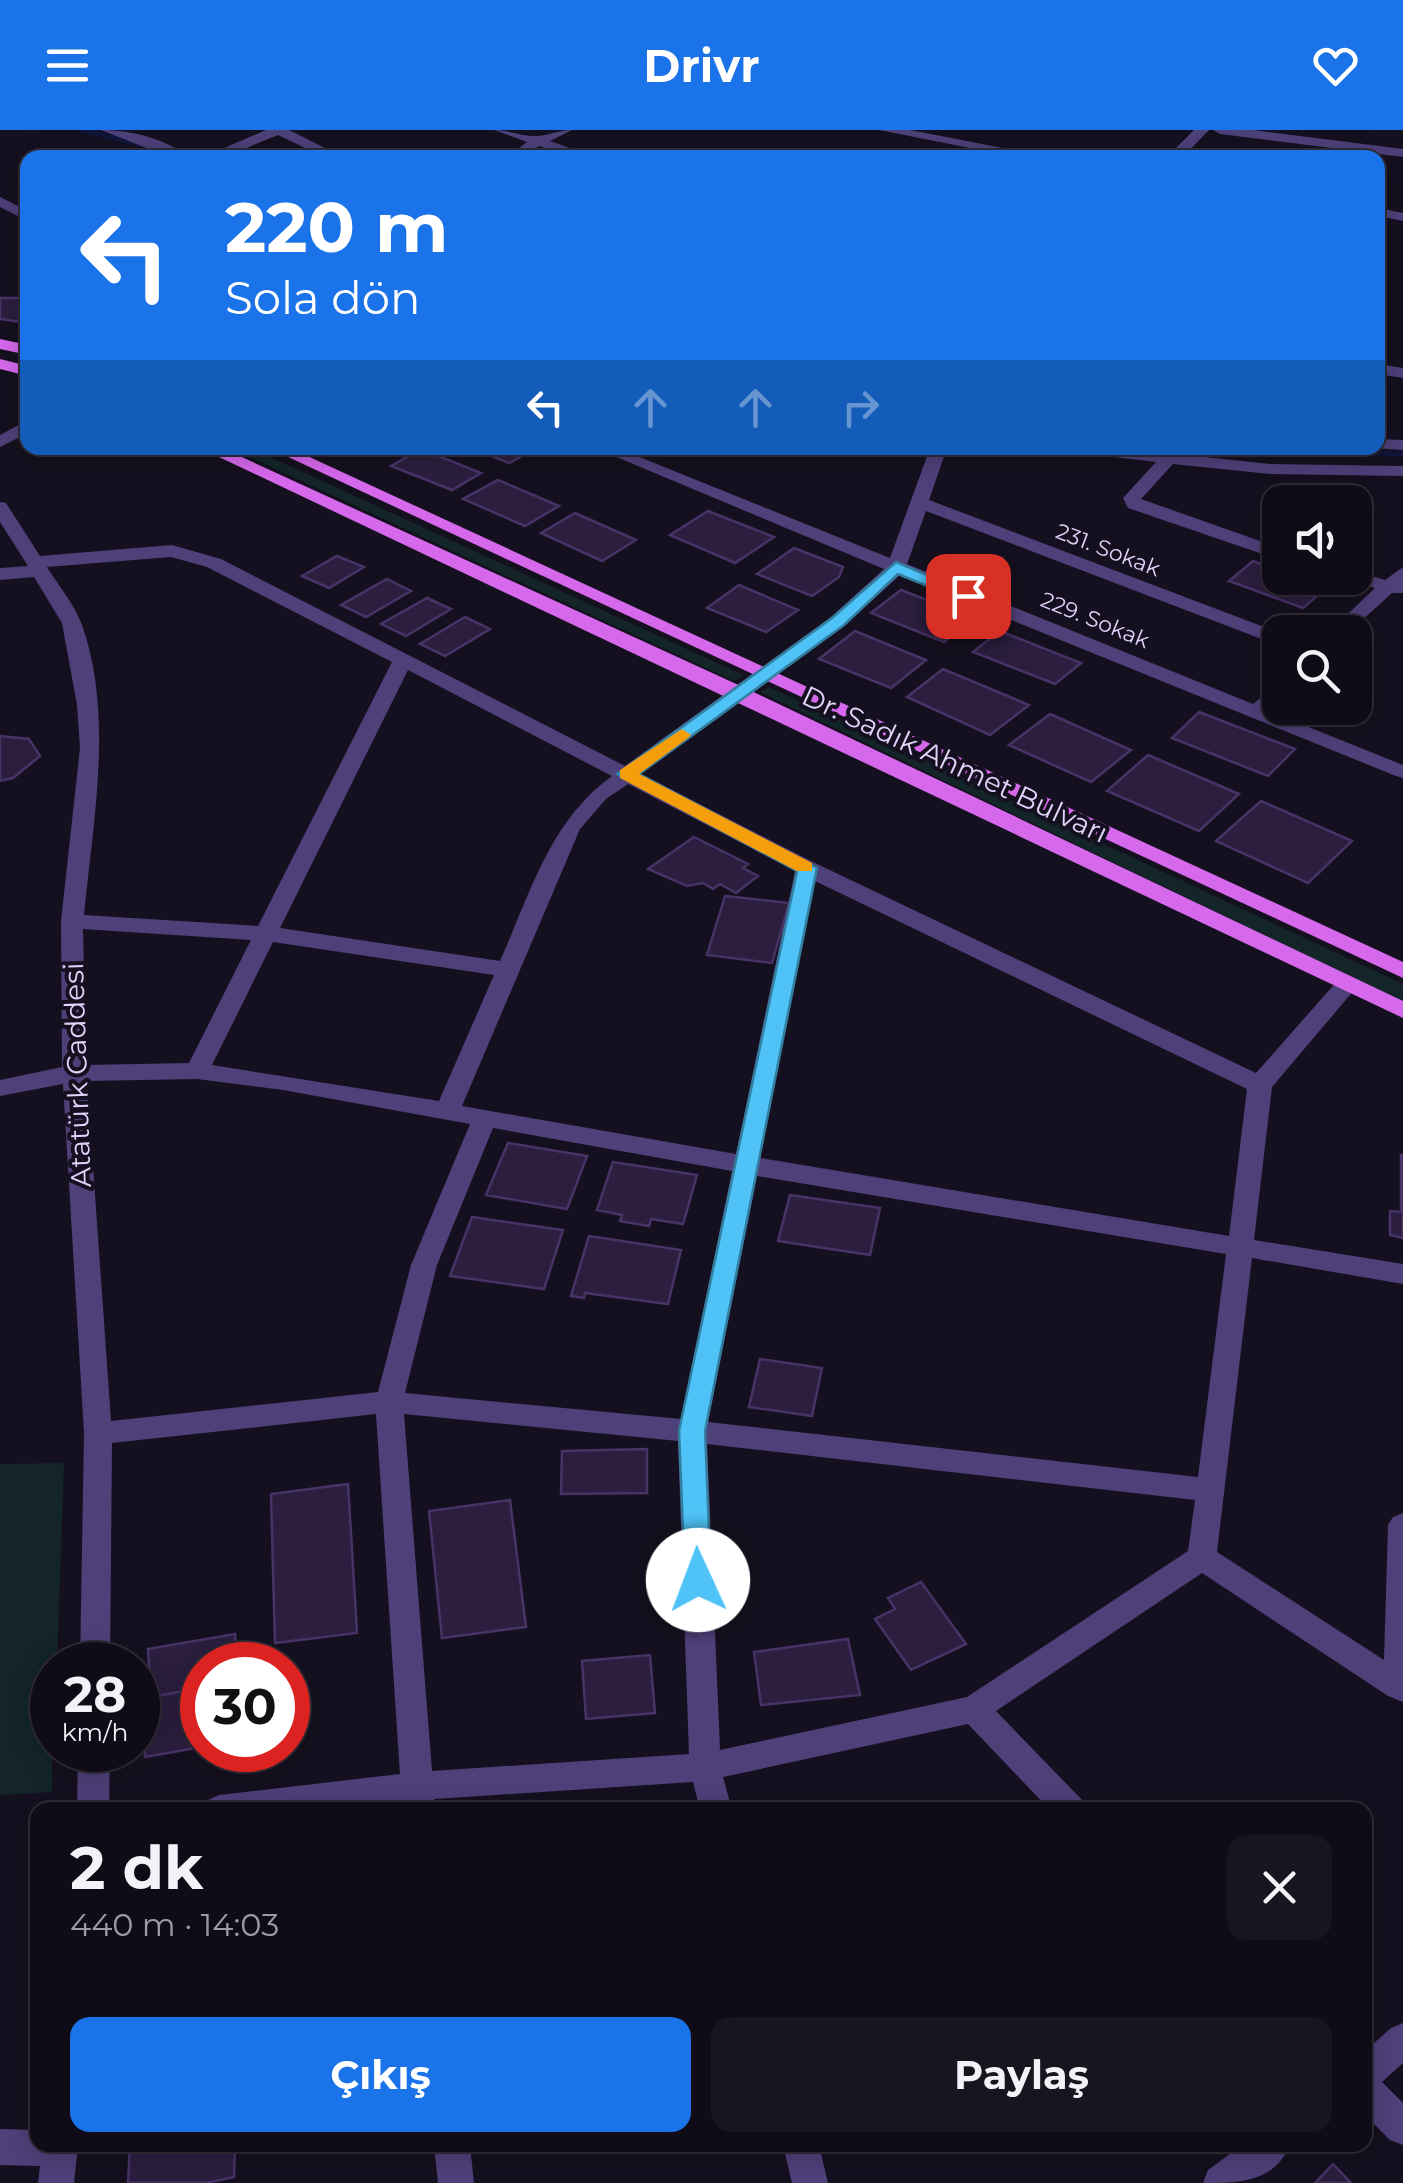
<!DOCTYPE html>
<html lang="tr">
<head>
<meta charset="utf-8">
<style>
	body { margin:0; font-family:Montserrat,sans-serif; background:#191520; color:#f1f3f6; height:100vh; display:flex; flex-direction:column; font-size:38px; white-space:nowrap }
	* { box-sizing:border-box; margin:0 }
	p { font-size:32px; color:#9c9ba1 }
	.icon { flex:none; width:55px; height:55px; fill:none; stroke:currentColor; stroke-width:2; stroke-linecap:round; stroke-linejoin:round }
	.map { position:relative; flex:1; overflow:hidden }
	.panel { position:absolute; left:30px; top:1672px; width:1342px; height:350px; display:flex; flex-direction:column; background:#100c17; border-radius:20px; box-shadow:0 5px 25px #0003,0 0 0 2px #302c36 }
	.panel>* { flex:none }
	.hud { position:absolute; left:20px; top:20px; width:1365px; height:305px; border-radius:20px; box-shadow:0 5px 25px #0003,0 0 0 2px #302c36; background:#1a73e8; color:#fff; overflow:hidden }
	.buttons { position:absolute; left:1262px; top:355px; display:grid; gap:20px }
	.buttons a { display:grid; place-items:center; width:110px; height:110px; border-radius:20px; background:#100c17; box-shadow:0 5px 25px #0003,0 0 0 2px #302c36; font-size:50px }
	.speed { position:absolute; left:30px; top:1512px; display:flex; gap:20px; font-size:50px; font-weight:700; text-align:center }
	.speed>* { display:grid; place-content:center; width:130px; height:130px; border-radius:50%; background:#100c17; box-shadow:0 5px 25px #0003,0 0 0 2px #302c36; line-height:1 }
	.speed small { font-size:25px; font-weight:400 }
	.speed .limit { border:15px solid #d22; background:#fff; color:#111 }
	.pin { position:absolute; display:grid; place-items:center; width:85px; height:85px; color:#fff; margin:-42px; border-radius:20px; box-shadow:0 5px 15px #0006 }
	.me { position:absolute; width:110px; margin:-55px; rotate:358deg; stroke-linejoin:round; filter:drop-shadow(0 0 8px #0008) }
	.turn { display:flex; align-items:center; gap:35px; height:210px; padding:0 40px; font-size:45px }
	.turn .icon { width:130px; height:130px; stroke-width:2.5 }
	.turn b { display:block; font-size:70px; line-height:85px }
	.lanes { display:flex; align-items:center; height:95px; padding:0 40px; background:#0003; justify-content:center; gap:50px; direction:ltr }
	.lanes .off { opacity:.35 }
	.round { display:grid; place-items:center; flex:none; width:105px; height:105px; border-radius:20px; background:#191520 }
	.overview { display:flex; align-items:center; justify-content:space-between; height:170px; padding:0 40px }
	h1 { font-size:60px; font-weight:700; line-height:75px }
	.cta { display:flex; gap:20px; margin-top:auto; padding:20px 40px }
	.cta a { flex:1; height:115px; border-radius:20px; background:#1a73e8; color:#fff; font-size:40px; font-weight:700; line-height:115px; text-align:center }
	.cta a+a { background:#191520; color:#f1f3f6 }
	header { display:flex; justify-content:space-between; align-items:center; height:130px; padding:0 40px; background:#1a73e8; color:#fff; font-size:45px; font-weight:700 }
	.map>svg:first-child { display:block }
</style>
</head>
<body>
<header><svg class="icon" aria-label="menu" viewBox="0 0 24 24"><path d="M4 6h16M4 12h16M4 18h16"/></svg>Drivr<svg class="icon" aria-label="heart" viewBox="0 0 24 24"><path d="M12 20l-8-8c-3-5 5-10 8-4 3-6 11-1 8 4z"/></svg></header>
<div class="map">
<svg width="1403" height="2053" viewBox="0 0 1403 2053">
	<rect width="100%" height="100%" fill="#15101f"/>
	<path fill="#132529" d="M230 318H251L743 545 734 551Z
		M769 557 1403 854V872L760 562Z
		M64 1333 57 1535H52V1662L0 1665V1334Z"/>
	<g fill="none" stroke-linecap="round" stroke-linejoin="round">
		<path stroke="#0f1639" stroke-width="5" d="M82 0 142 15
			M1218 318 1403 324"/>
	</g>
	<path fill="#2b1e3e" stroke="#483367" stroke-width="2.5" d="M0 168H28V193L0 189Z
		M472 318H537L509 333Z
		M421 319 481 343 452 360 391 336Z
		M498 350 559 376 525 396 463 369Z
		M708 381 774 407 735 433 670 405Z
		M575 383 636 410 602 431 541 403Z
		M794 418 843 437 839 447 812 466 757 444Z
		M337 426 364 437 329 458 302 446Z
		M1253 431 1280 441V448H1299L1327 457 1303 478 1229 451Z
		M387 449 411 461 366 487 341 475Z
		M739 455 798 480 766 502 707 478Z
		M901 460 974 488 944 512 871 483Z
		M427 468 451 479 406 506 381 494Z
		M465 487 490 499 445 526 420 514Z
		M855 501 926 530 891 558 819 529Z
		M1000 501 1081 533 1055 554 973 522Z
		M943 539 1029 575 990 605 907 567Z
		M1199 582 1295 619 1268 646 1172 608Z
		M1050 584 1131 620 1091 652 1009 615Z
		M0 606 29 609 40 626 13 648 0 651Z
		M1148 625 1239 664 1199 701 1107 661Z
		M1261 671 1352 711 1308 753 1216 711Z
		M694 707 748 734 743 738 758 746 736 763 720 754 713 759 703 753 687 756 648 739Z
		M725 766 789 773 772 833 707 825Z
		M508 1013 587 1026 567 1079 486 1065Z
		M1401 1025H1403V1108L1390 1105V1081L1401 1082Z
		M613 1032 697 1045 683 1094 651 1089 649 1096 620 1091 622 1085 597 1080Z
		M790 1065 880 1078 870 1125 778 1111Z
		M472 1087 563 1100 544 1159 450 1146Z
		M589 1106 681 1120 668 1174 585 1163 584 1168 571 1166Z
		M760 1229 822 1238 812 1286 749 1277Z
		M647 1319V1363L561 1364 562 1321Z
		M348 1354 357 1503 275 1513 271 1364Z
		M510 1370 526 1497 442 1508 429 1381Z
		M921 1452 966 1514 911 1540 875 1489 895 1479 888 1468Z
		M235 1504 237 1535H202V1558L151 1567 148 1519Z
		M848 1509 860 1565 761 1575 754 1522Z
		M650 1525 655 1583 586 1589 582 1531Z
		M202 1558V1617L145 1627 144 1568Z
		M130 2015H235L234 2047 206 2053H128Z
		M1333 2034 1351 2053H1315Z"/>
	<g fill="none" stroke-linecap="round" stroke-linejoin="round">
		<path fill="#4e4079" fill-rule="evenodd" d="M101 0C133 0 165 9 191 28H172Z
			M266 0H289L345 28H326L278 5 222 28H201Z
			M494 0C508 0 525 7 538 6 549 5 559 0 572 0L550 11 598 28H575L539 16 523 28H506L527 12Z
			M879 0H910L1054 28H1020Z
			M1194 0H1209L1182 28H1166Z
			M1213 0H1253L1403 19V27L1220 4Z
			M0 67 28 81V91L0 77Z
			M1378 78 1403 83V91L1378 86Z
			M1378 234 1403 238V248L1378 244Z
			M28 290V303L0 317V305Z
			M1378 309 1403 310V320L1372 318H1378Z
			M595 318H617L890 428 930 318H947L929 370 1280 503V516L926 381 907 434 1253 574 1280 553V570L1269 581 1403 635V648L1396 646 900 445 845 495 641 644 815 733 1256 943 1339 849H1355L1359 854 1355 859 1272 957 1254 1110 1403 1134V1154L1252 1128 1217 1422 1384 1530 1388 1395 1393 1387 1403 1383V1572L1388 1566 1202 1443 996 1581 1082 1670 1087 1680H1050L968 1594 723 1647 732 1680H700L693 1652 434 1669 435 1680H403L402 1672 338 1680H203L208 1670 219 1665 400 1644 376 1284 112 1313 110 1535H80L84 1303 63 954 0 966V950L62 937 61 791 80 618 77 575 62 493 34 447 0 450V438L28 436 0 392V372L6 373 40 426 172 415 221 429 625 636 831 487 884 439ZM171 427 207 437 392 532 258 796 84 785C93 691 114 586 82 495 75 475 56 452 47 437ZM408 540 612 646C549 692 531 762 500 831L280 798ZM628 654 795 741 736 1024 462 976 580 699 606 669ZM815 751 1247 959 1229 1106 760 1028ZM83 799 251 810 189 933 86 935ZM273 812 494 845 439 971 212 935ZM197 949 283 960 470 994 411 1135 378 1262 111 1291 87 951ZM493 998 732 1041 681 1289 405 1263 437 1135ZM757 1046 1226 1124 1198 1347 708 1292ZM404 1284 678 1311 689 1624 432 1641ZM707 1314 1195 1370 1188 1421 967 1567 720 1620Z
			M1071 318H1122L1270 334 1403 336V346L1270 344 1173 334 1141 369 1280 418V430L1128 378 1123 368 1156 332 1079 323Z
			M1403 437V463H1392L1349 502H1329L1375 458 1346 448H1355V441L1385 450Z
			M78 1620H110L109 1680H77Z
			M1403 1893V1933L1382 1952 1403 1973V2015L1390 2010 1365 1985V1921L1391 1898Z
			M0 1999 38 2000V2015H78L74 2053H38L40 2036 0 2035Z
			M434 2015H470L474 2053H438Z
			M783 2015H819L828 2053H792Z
			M1242 2015H1290C1274 2053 1238 2053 1203 2053L1208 2040Z"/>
		<path fill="#d668ec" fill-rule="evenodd" d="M0 209 28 215V225L0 219Z
			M0 229 28 236V246L0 239Z
			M200 318H222L745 558 1403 871V888Z
			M269 318H290L1403 832V848Z"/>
	</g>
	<path fill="#4fc3f7" stroke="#337fa1" stroke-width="2.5" d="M896 432 977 466 962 470 898 444 844 495 639 644 817 738 705 1301 711 1450 708 1458 698 1462 688 1458 685 1450 679 1301 797 741 617 644 832 488Z"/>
	<path fill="#f59e0b" d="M682 599 691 605 688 608 639 644 812 733V741H797L620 648V640Z"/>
	<g text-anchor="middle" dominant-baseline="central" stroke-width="8" stroke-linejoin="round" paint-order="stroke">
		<g font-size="22" fill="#dfd3fa" stroke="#15101f">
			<text transform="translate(1108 420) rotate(21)">231. Sokak</text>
			<text transform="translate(1095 490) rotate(22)">229. Sokak</text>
		</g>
		<g font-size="28" fill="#dfd3fa" stroke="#15101f">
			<text transform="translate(955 634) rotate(25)">Dr. Sadık Ahmet Bulvarı</text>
			<text transform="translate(77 945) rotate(-92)">Atatürk Caddesi</text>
		</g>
	</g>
</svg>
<div class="buttons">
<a><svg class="icon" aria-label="sound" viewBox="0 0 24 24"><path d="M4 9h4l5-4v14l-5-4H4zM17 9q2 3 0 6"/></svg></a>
<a><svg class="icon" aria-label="search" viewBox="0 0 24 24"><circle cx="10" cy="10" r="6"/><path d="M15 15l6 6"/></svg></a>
</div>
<div class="speed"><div>28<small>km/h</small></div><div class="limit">30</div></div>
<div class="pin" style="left:968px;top:466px;background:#d93025"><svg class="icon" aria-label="arrive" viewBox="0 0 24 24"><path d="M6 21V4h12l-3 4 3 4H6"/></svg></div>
<svg class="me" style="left:698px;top:1450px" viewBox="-20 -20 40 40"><circle r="19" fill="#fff"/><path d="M0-13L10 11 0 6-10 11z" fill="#4fc3f7"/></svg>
<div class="hud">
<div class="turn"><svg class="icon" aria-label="left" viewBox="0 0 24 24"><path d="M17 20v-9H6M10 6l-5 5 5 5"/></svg><div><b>220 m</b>Sola dön</div></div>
<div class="lanes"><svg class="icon" aria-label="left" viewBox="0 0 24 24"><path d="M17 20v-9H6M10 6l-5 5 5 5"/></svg><svg class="icon off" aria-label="ahead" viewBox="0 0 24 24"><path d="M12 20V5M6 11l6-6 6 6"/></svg><svg class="icon off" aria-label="ahead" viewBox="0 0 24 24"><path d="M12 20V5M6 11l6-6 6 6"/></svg><svg class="icon off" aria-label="right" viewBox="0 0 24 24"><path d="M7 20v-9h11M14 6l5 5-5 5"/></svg></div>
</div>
<section class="panel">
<div class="overview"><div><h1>2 dk</h1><p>440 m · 14:03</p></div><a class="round"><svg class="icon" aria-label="close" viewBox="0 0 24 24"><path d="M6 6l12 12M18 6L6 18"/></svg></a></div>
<div class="cta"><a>Çıkış</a><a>Paylaş</a></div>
</section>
</div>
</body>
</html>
